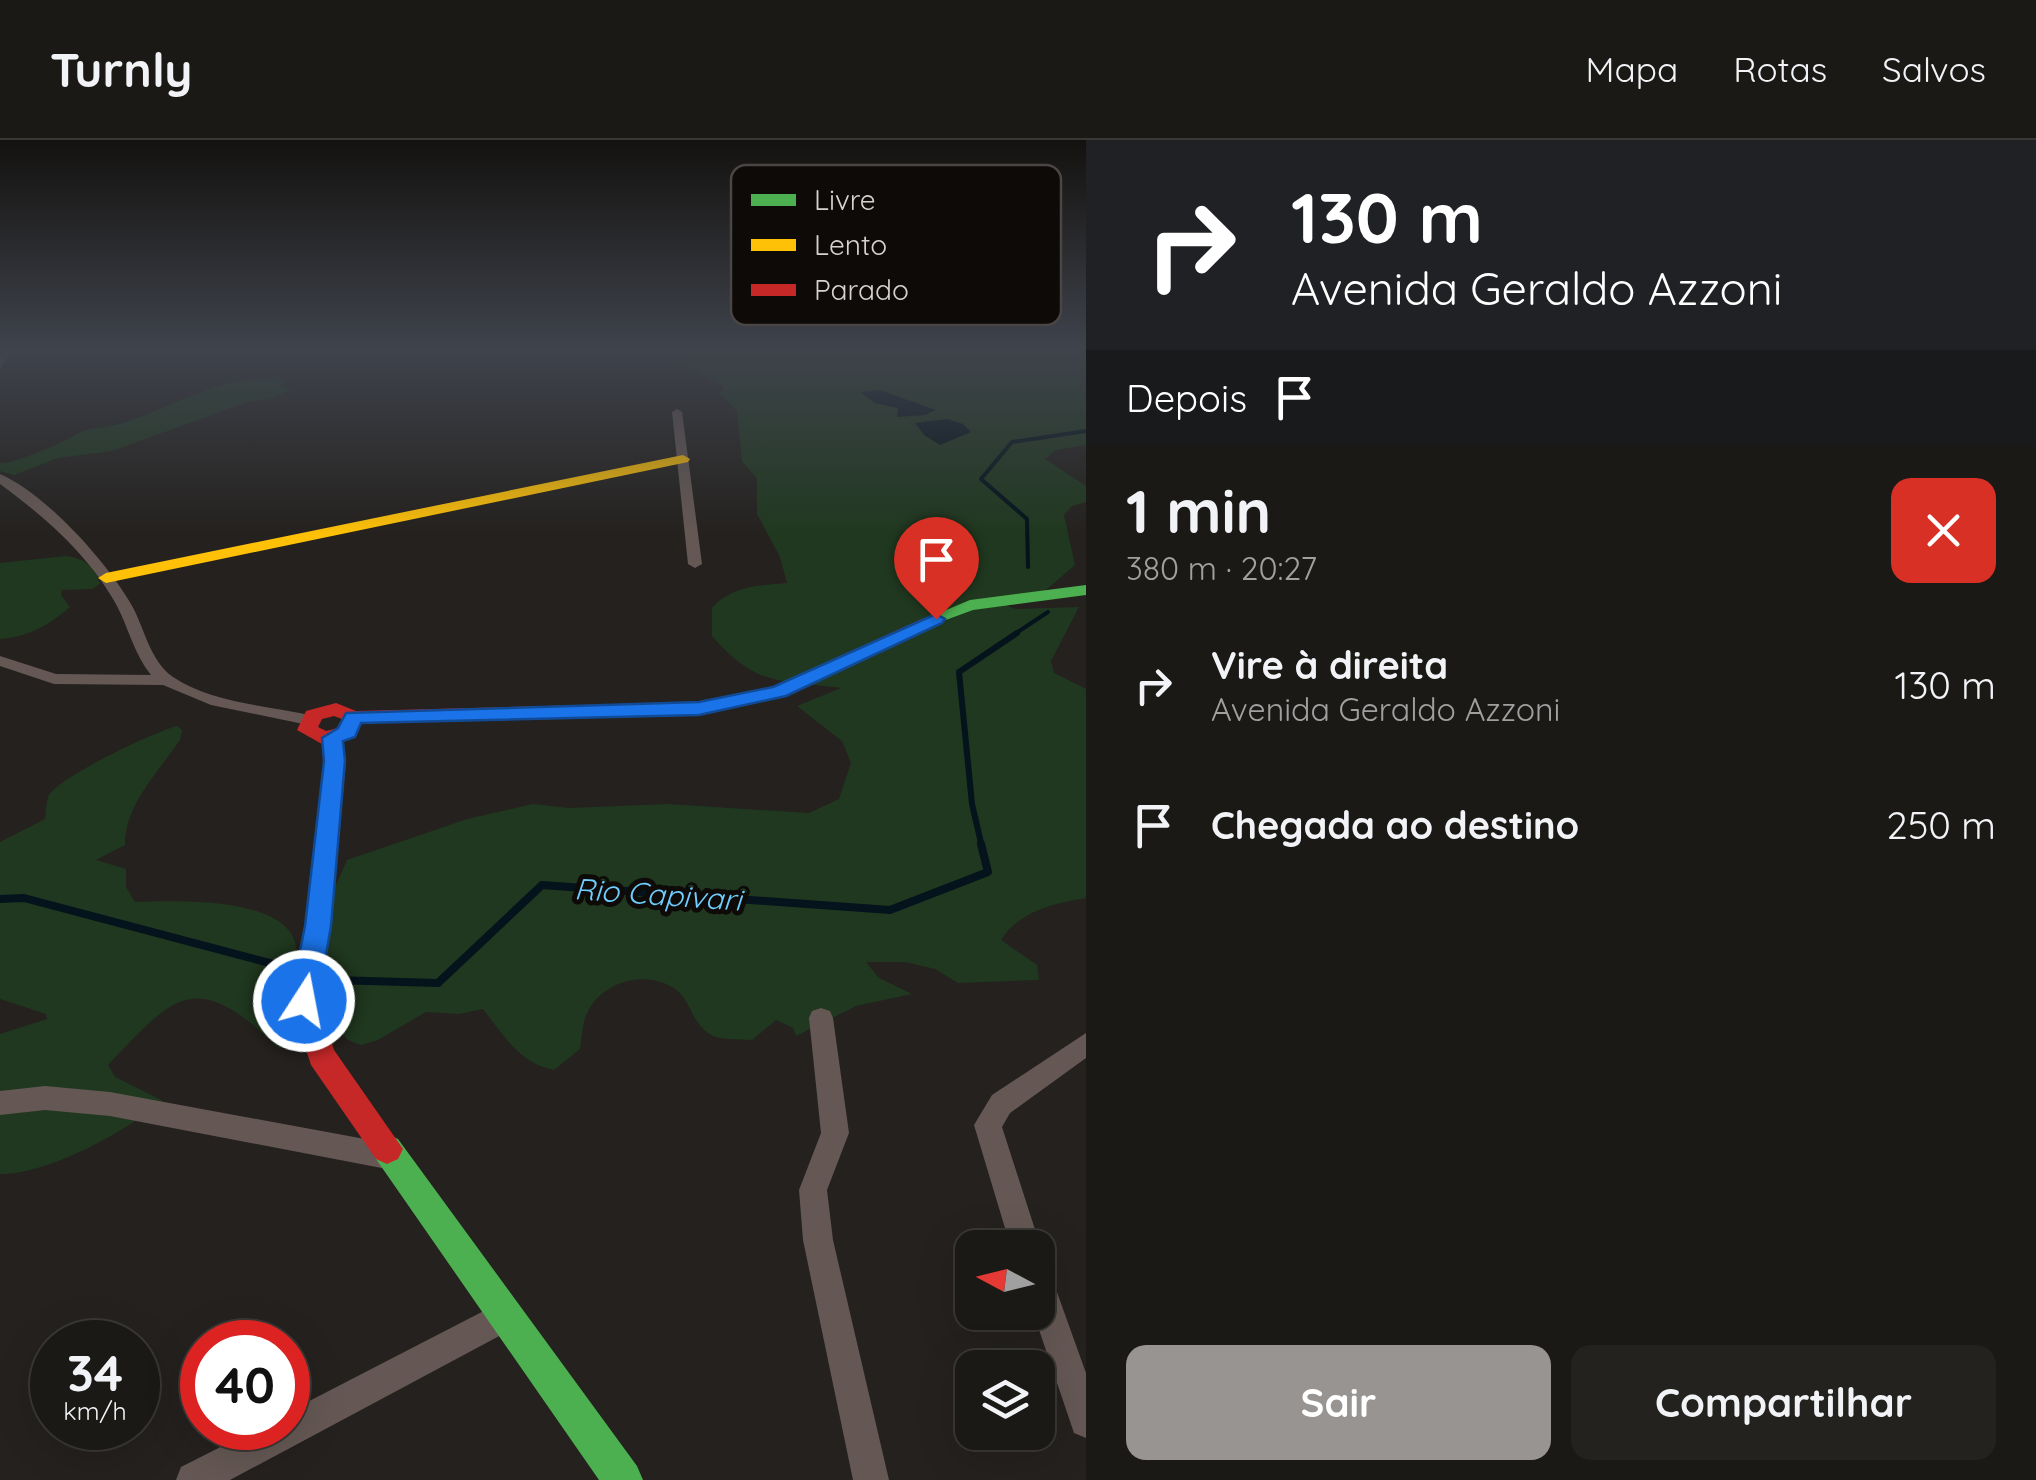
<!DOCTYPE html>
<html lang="pt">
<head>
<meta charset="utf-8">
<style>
	body { margin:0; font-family:Quicksand,sans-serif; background:#24221f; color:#f1f3f6; height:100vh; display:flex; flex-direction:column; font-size:38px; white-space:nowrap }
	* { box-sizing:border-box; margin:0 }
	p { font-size:32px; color:#a0a0a1 }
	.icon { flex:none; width:55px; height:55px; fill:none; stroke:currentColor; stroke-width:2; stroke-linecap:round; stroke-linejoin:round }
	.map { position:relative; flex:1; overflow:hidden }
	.sheet { display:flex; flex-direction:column; background:#1b1916; width:950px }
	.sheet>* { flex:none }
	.hud { background:#202124; color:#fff; overflow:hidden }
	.needle { width:65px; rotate:277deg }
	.fabs { position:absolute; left:955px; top:1090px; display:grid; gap:20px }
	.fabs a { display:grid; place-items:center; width:100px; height:100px; border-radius:20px; background:#1b1916; box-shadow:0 10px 40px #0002,0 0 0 2px #393835; font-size:50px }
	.speed { position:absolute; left:30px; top:1180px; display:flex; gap:20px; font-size:50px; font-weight:700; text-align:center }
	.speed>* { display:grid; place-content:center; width:130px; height:130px; border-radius:50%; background:#1b1916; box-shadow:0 10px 40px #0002,0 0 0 2px #393835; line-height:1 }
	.speed small { font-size:25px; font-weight:400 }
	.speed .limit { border:15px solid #d22; background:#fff; color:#111 }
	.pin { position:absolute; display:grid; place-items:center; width:85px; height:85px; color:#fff; margin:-102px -42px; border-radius:50% 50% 50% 0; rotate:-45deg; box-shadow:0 0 10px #0007 }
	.pin .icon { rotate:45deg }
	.me { position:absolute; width:110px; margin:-55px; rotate:11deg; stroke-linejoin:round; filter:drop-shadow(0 0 8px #0008) }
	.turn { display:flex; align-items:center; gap:35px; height:210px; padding:0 40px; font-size:45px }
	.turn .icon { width:130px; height:130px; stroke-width:2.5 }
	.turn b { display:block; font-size:70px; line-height:85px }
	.then { display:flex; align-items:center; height:95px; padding:0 40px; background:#0003; gap:20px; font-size:38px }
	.round { display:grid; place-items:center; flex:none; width:105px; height:105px; border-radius:20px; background:#24221f }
	.overview { display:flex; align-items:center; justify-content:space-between; height:170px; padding:0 40px }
	h1 { font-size:60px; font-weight:700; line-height:75px }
	.primary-button { display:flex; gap:20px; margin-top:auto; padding:20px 40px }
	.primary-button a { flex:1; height:115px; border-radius:20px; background:#989491; color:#fff; font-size:40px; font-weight:700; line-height:115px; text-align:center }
	.primary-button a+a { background:#24221f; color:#f1f3f6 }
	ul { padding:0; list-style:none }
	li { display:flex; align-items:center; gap:30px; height:140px; padding:0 40px }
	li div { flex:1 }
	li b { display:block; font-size:38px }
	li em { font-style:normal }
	header { display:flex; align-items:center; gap:60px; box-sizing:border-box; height:140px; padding:0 50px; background:#1b1916; border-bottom:2px solid #393835 }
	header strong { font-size:48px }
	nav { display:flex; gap:55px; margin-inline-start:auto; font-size:35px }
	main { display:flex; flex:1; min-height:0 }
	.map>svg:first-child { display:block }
</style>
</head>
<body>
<header>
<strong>Turnly</strong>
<nav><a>Mapa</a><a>Rotas</a><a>Salvos</a></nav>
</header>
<main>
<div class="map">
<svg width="1086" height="1340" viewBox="0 0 1086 1340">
	<rect width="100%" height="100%" fill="#24211e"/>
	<path fill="#20381f" d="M692 208H1086V305L1056 310 1045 319 1086 346V362L1072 366 1064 375 1075 425 1046 450 1002 464 1016 469 1079 467 1051 521 1054 533 1086 549V758C1054 763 1018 772 1001 800L1037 825 1039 840 958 843 935 829 905 822H866L879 838 912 854 856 866 796 896 793 888 776 880 752 900C740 899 724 900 713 896 691 885 692 861 675 849 647 829 603 841 588 871 582 882 582 897 580 909L554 930C519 923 504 896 483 869L459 874 426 872 378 900 361 905 348 900 324 873 317 835 334 749 347 720 467 679 533 664 569 668 668 664 809 673 839 659 851 623 842 601 797 566 841 548C782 540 757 548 712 496V468C731 446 760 445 787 443L780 417 757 374V338L742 321 737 271 720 253 724 248 720 244 681 222 694 214Z
		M281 238 284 240 282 247 291 249C279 257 264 261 250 261L112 311 58 318 14 335 0 331V323C11 325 65 302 75 295 88 287 106 288 120 284 182 264 209 238 281 238Z
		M66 416C85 419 94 425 100 444L92 449 62 450 61 455 70 467C49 485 29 497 0 499V423Z
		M177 586 182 590 180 600C159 631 124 666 125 705L96 720 126 729V747L135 762C172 761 289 755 296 807 299 830 288 881 285 907L279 908C196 829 177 852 108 925L115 937 163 961C124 992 50 1034 0 1034V894L47 879 46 874 0 859V702L45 679C46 673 46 661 49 655 61 636 154 592 177 586Z"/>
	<path fill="#04131c" d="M880 250 936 270 925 275 897 277 898 268 875 263 860 252Z
		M947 279 963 284 971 292 940 305 924 295 915 283Z"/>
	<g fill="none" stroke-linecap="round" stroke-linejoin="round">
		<path stroke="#04131c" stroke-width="4" d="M1028 427 1027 379 981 339 1012 302 1086 291
			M1013 495 1048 472"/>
		<path stroke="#04131c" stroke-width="6" d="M982 707 972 664 959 532 1017 493"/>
		<path stroke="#04131c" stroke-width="8" d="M0 759 24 758 300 831
			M317 835 333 840 438 843 542 745 890 770 988 732 981 704"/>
		<path fill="#655854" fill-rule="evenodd" d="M5 208H14L0 229V216Z
			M677 269 682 272 702 424 695 428 688 424 672 272Z
			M0 334C46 354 106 421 131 464 145 488 149 520 173 537 214 564 268 565 314 576L317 580 314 584 308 585 211 565 163 545 54 544 0 526V516L56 534 151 535C134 514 129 489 117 466 90 416 45 377 0 344Z
			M821 868 830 871 833 878 849 993 827 1050 833 1100 889 1340H853L803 1100 799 1050 821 993 809 878 812 871Z
			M1086 893V918L1010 973 1002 987 1041 1108 1038 1117V1108H1011L974 985 992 955Z
			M45 946 110 952 392 1004 402 1008 406 1017 402 1026 392 1030 110 976 45 970 0 975V951Z
			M1038 1126 1049 1130 1086 1233V1298L1074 1293 1033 1172H1038Z
			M505 1160 516 1165 521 1176 516 1187 230 1340H176L181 1327 258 1288H288V1272Z"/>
		<path fill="#4caf50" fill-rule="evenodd" d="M1086 445V455L973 470 924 488 915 483 970 460Z
			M387 994 398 999 637 1326 643 1340H599L376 1019 371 1009 376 999Z"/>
		<path fill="#ffc107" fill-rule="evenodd" d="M683 315 690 319 688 322 106 443 98 438 106 433Z"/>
		<path fill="#c62828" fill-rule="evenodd" d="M924 478 930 479V487L786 556 699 574 361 583 354 596 343 600 346 621 331 785 318 861 334 910 403 1009 398 1019 387 1024 376 1019 311 925 290 861 305 785 324 621 322 604 297 590 306 571 336 563 356 571 699 562 773 547ZM334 576 342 579 338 588 326 591 318 587 322 579Z"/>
	</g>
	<linearGradient id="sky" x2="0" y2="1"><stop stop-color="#141210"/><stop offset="0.53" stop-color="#3f434c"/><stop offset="1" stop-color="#3f434c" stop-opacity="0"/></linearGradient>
	<rect width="1086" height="395" fill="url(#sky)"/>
	<path fill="#1a73e8" stroke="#114b97" stroke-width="2.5" d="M936 474 945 479 942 483 786 556 699 575 361 583 355 597 343 601 345 621 331 786 318 861 314 869 304 873 294 869 290 861 305 786 324 621 322 598 338 588 346 573 699 562 773 547Z"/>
	<g text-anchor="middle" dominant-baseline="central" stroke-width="10" stroke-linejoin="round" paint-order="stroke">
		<g font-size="30" font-style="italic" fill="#6fcefe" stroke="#0d0a08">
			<text transform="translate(658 754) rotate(4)">Rio Capivari</text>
		</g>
	</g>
	<rect x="731" y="25" width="330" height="160" rx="15" fill="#0d0a08" stroke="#4a4644" stroke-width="2.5"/>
	<rect x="751" y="54" width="45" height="12" fill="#4caf50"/>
	<rect x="751" y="99" width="45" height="12" fill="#ffc107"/>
	<rect x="751" y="144" width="45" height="12" fill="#c62828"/>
	<g font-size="28" fill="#d7d2cf">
		<text x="814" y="70">Livre</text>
		<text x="814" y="115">Lento</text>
		<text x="814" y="160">Parado</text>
	</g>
</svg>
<div class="fabs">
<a><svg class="needle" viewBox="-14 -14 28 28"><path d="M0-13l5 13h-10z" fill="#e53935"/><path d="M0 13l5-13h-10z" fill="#a0a0a1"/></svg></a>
<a><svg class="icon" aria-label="layers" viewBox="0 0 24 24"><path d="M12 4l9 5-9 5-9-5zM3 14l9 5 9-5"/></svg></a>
</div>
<div class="speed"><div>34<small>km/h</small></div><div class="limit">40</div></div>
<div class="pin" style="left:936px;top:479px;background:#d93025"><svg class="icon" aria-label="arrive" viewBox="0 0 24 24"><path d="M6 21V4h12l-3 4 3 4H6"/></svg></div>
<svg class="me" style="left:304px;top:861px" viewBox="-20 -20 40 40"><circle r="17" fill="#1a73e8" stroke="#fff" stroke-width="3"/><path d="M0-11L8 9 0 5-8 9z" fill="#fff"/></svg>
</div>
<section class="sheet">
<div class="hud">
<div class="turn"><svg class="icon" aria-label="right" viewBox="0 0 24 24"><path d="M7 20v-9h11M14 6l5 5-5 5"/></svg><div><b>130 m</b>Avenida Geraldo Azzoni</div></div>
<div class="then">Depois<svg class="icon" aria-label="arrive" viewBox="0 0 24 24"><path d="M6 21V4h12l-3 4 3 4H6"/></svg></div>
</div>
<div class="overview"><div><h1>1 min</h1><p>380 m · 20:27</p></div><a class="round" style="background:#d93025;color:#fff"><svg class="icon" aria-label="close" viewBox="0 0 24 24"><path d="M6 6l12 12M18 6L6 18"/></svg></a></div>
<ul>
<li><svg class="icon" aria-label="right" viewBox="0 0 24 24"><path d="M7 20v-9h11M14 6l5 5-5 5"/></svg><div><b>Vire à direita</b><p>Avenida Geraldo Azzoni</p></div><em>130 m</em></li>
<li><svg class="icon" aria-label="arrive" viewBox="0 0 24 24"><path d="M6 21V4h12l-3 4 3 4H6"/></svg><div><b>Chegada ao destino</b></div><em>250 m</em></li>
</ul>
<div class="primary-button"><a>Sair</a><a>Compartilhar</a></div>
</section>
</main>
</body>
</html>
